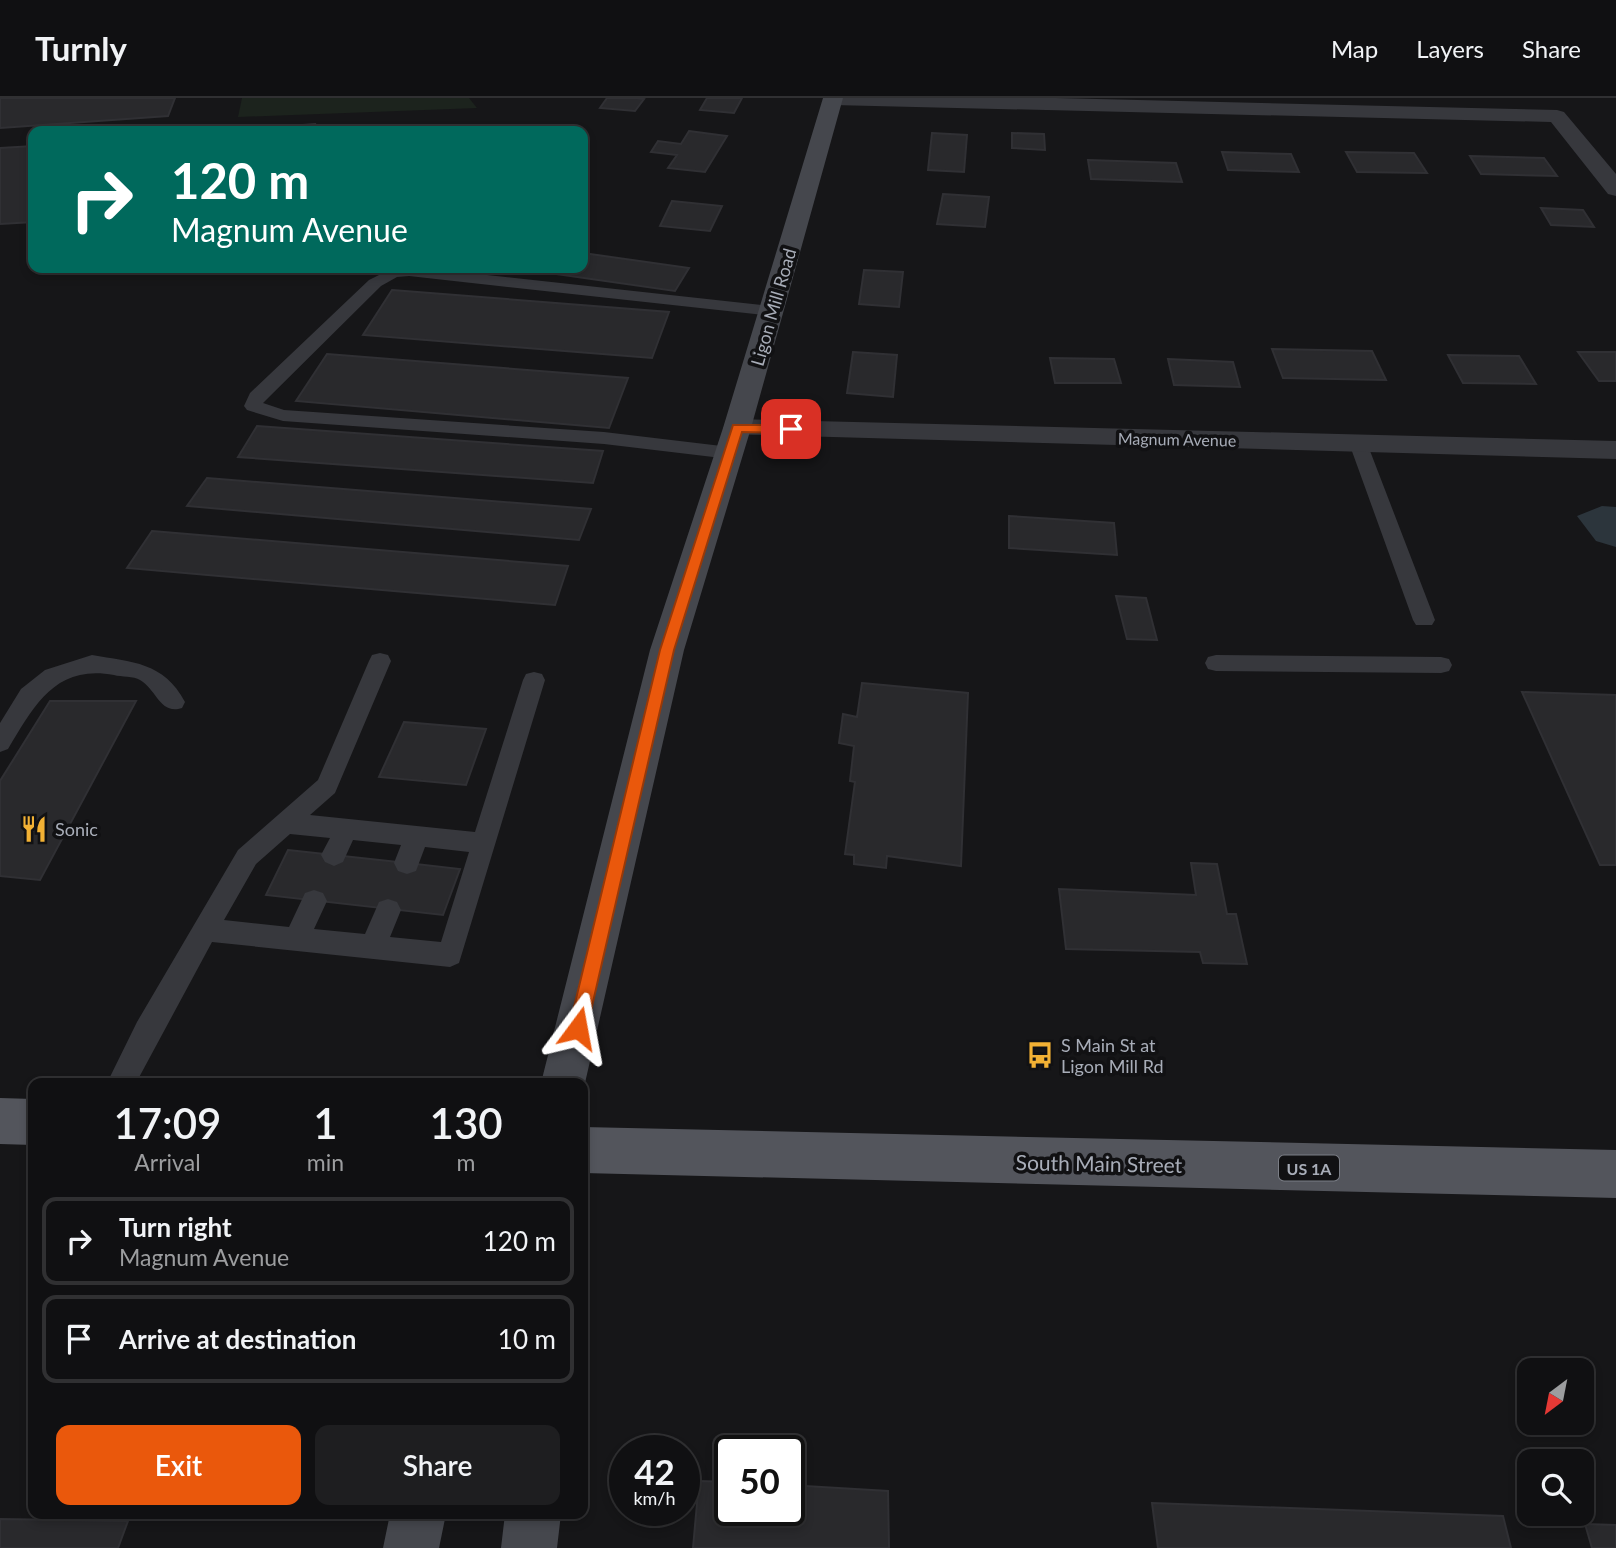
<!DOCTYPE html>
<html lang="en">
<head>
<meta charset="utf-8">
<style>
	body { margin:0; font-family:Lato,sans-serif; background:#1e1e20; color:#f1f3f6; height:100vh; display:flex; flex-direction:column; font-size:26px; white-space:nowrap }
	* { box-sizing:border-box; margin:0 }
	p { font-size:23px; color:#9c9d9f }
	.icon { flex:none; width:38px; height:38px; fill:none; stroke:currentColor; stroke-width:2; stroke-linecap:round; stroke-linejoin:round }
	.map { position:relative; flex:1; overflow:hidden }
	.drawer { position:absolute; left:28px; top:980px; width:560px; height:441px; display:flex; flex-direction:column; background:#101012; border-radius:14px; box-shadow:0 4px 10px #0003,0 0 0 2px #303032 }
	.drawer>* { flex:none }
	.hud { position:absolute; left:28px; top:28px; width:560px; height:147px; border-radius:14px; box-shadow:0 4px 10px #0003,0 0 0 2px #303032; background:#00695c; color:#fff; overflow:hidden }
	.needle { width:46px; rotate:212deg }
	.fabs { position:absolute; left:1517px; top:1260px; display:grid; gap:14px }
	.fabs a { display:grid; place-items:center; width:77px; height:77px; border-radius:14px; background:#101012; box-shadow:0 4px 10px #0003,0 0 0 2px #303032; font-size:35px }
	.speed { position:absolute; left:609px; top:1337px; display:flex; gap:14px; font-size:35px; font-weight:700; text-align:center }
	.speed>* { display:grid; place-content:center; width:91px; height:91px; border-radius:50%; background:#101012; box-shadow:0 4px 10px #0003,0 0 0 2px #303032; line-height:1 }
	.speed small { font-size:18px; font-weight:400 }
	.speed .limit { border:4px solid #111; border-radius:10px; background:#fff; color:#111 }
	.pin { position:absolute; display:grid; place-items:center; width:60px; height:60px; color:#fff; margin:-30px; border-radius:14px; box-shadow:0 4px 10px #0006 }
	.me { position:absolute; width:77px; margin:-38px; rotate:13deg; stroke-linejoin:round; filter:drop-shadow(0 0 5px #0008) }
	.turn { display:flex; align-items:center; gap:24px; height:147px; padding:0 28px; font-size:32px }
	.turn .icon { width:91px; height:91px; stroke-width:2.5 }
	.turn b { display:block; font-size:49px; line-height:60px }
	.eta { display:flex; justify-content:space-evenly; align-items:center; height:119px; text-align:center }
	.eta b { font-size:42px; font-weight:600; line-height:49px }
	.button { display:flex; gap:14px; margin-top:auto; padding:14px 28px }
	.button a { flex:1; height:80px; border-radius:14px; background:#ea580c; color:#fff; font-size:28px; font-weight:600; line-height:80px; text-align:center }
	.button a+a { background:#1e1e20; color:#f1f3f6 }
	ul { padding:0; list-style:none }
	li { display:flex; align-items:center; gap:21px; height:88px; margin:0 14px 10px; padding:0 14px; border:4px solid #303032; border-radius:14px }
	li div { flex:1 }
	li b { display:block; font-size:26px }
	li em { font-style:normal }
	header { display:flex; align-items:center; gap:42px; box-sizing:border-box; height:98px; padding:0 35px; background:#101012; border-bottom:2px solid #303032 }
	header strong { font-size:33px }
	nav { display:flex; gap:38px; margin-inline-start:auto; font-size:24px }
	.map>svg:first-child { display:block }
</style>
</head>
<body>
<header>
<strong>Turnly</strong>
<nav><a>Map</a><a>Layers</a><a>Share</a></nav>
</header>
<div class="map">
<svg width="1616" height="1450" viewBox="0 0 1616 1450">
	<rect width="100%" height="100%" fill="#161618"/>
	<path fill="#1c231d" d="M242 0H469L477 10 238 19Z"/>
	<path fill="#2c353c" d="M1602 408 1616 409V449L1596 443 1577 418Z"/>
	<path fill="#29292c" stroke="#303034" stroke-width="2" d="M0 0H175L168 18 0 30Z
		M607 0H636L644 1 635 13 600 10Z
		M707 0H742L734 15 700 12Z
		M315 26 314 33H221Z
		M689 33 727 38 705 74 668 70 677 57 651 54 658 43 681 46Z
		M932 35 967 37 964 74 928 72Z
		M1012 35 1044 36 1045 52 1012 50Z
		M33 48V124L0 126V50Z
		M1222 54 1291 56 1299 74 1228 72Z
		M1346 54 1414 55 1427 75 1357 74Z
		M1470 58 1544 60 1557 78 1481 76Z
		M1088 62 1176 65 1182 84 1091 81Z
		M943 96 989 99 985 129 937 126Z
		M672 103 722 108 710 133 660 128Z
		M1541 110 1583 112 1594 129 1551 127Z
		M583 155 689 170 675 193 514 170H583Z
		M864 172 903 174 899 209 859 206Z
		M392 192 669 214 652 260 363 237Z
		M1272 251 1372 253 1386 282 1283 280Z
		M853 254 897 257 893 299 847 295Z
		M1578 254H1616V283H1599Z
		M327 256 628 280 609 330 296 303Z
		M1448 257 1519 258 1536 286 1463 285Z
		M1050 260 1114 261 1121 285H1055Z
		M1168 261 1233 264 1240 289 1174 287Z
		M257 328 603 353 593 385 238 359Z
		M207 380 591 411 579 442 187 408Z
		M1009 418 1114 425 1117 457 1009 450Z
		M152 433 568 468 555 507 127 470Z
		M1116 498 1146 500 1157 542 1127 541Z
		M862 585 968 595 961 768 887 758 886 770 854 766V757L845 756 855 684 850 683 854 648 839 645 843 616 857 619Z
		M1522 594 1616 597V767H1600Z
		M50 603H136L40 782 0 778V683Z
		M404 624 486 631 466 687 379 679Z
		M288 752 407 765 460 771 443 817 266 797Z
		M1191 765 1217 766 1227 816H1236L1247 866 1203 865 1200 854 1066 851 1059 791 1196 797Z
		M699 1383 730 1384V1412H789V1387L888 1393 889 1450H693Z
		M1152 1405 1503 1418 1511 1450H1158Z
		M0 1421 128 1423 118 1450H0Z
		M1585 1426 1616 1427V1450H1592Z"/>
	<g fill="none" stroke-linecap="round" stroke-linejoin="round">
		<path fill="#37383d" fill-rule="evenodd" d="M393 170H423L772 208 780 213 772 218 409 178 397 179 381 188 263 305 284 312 604 334 730 349 739 355 730 361 604 346 283 323 247 312 244 308 250 295 369 182Z
			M1358 339 1367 345 1435 522 1432 527H1416L1413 522 1349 345Z
			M380 555 388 557 391 563 335 695 310 717 475 734 523 582 526 576 534 574 542 576 545 582 459 865 450 869 212 844 136 985H107L137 924 238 752 318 682 369 563 372 557ZM290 736 330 740 321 757 325 764 334 768 343 764 353 742 401 747 394 765 398 773 407 776 416 773 425 749 469 754 441 844 390 839 401 812 397 804 388 801 379 804 365 836 314 831 327 803 323 795 314 792 305 795 289 829 224 822 256 766Z
			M92 557C132 564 164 564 185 604L182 610C160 617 157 592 140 582 134 578 121 579 114 577 55 566 34 608 8 651L0 654V625L21 591 45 572Z
			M1216 557 1441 559 1449 561 1452 567 1449 573 1441 575 1216 573 1208 571 1205 565 1208 559Z"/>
		<path fill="#37383d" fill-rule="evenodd" d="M823 0H1056L1557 12 1564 14 1616 76V98L1608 96 1551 24 833 7 826 5Z
			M737 321 1616 343V361L727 336 723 330 727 324Z"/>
		<path fill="#45474d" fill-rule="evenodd" d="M823 0H843L751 330 684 552 585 985 583 991V985H541L650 552 723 330Z
			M390 1416H446L439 1450H383Z
			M505 1416H561L557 1450H501Z"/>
		<path fill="#53555c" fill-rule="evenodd" d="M0 1000 33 1001V1047L0 1046Z
			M583 1029 1616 1052V1100L583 1075Z"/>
	</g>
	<path fill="#ea580c" stroke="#983908" stroke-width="2" d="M733 327H791L797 331 791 335 742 334 674 552 587 930 584 936 578 939 572 936 569 930 660 552Z"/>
	<defs>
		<symbol id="restaurant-bare" viewBox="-9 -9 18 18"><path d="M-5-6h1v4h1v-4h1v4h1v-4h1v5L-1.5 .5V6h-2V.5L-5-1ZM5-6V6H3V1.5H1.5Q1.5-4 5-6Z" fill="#f2b134" stroke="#111113" stroke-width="2.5" paint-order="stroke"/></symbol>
		<symbol id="bus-bare" viewBox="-9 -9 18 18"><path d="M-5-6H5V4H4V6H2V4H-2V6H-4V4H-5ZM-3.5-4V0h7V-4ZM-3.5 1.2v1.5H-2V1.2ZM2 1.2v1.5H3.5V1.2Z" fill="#f2b134" stroke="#111113" stroke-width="2.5" paint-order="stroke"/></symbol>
	</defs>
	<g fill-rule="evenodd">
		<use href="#restaurant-bare" x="15" y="712" width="38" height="38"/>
		<use href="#bus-bare" x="1021" y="938" width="38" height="38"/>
	</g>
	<g text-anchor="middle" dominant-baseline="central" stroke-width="7" stroke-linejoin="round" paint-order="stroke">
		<g font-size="16" fill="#a8adb8" stroke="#111113">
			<text transform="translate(1177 341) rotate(1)">Magnum Avenue</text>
		</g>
		<rect fill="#111113" stroke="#7b7e86" stroke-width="2" x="1279" y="1057.5" width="60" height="25" rx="5"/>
		<g font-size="16" font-weight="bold" fill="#a8adb8">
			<text x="1309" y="1070">US 1A</text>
		</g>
		<g font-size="18" fill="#a8adb8" stroke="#111113">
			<text transform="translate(773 209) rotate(-74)">Ligon Mill Road</text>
		</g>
		<g font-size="18" fill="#a8adb8" stroke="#111113" text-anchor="start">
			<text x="55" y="731">Sonic</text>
			<text x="1061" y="947">S Main St at<tspan x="1061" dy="21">Ligon Mill Rd</tspan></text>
		</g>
		<g font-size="21" fill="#a8adb8" stroke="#111113">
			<text transform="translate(1099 1065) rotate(1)">South Main Street</text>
		</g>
	</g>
</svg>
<div class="fabs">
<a><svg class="needle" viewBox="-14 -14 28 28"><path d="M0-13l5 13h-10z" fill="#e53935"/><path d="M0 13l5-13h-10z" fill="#9c9d9f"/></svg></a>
<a><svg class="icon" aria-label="search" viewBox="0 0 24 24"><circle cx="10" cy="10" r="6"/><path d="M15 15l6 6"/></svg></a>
</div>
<div class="speed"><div>42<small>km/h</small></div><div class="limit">50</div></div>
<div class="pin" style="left:791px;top:331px;background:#d93025"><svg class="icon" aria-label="arrive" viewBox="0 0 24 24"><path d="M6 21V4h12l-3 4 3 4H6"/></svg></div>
<svg class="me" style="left:578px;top:930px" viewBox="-20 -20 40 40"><path d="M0-17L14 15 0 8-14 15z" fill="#ea580c" stroke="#fff" stroke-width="4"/></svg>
<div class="hud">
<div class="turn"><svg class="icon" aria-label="right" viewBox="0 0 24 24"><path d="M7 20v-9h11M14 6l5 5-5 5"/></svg><div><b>120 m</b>Magnum Avenue</div></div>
</div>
<section class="drawer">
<div class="eta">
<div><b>17:09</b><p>Arrival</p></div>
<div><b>1</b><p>min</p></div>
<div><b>130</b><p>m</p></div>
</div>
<ul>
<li><svg class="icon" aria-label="right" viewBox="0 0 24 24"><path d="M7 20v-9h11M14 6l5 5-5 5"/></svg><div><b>Turn right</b><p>Magnum Avenue</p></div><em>120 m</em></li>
<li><svg class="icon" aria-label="arrive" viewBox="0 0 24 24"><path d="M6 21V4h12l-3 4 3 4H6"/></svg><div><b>Arrive at destination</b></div><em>10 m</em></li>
</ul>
<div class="button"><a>Exit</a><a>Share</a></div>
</section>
</div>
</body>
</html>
